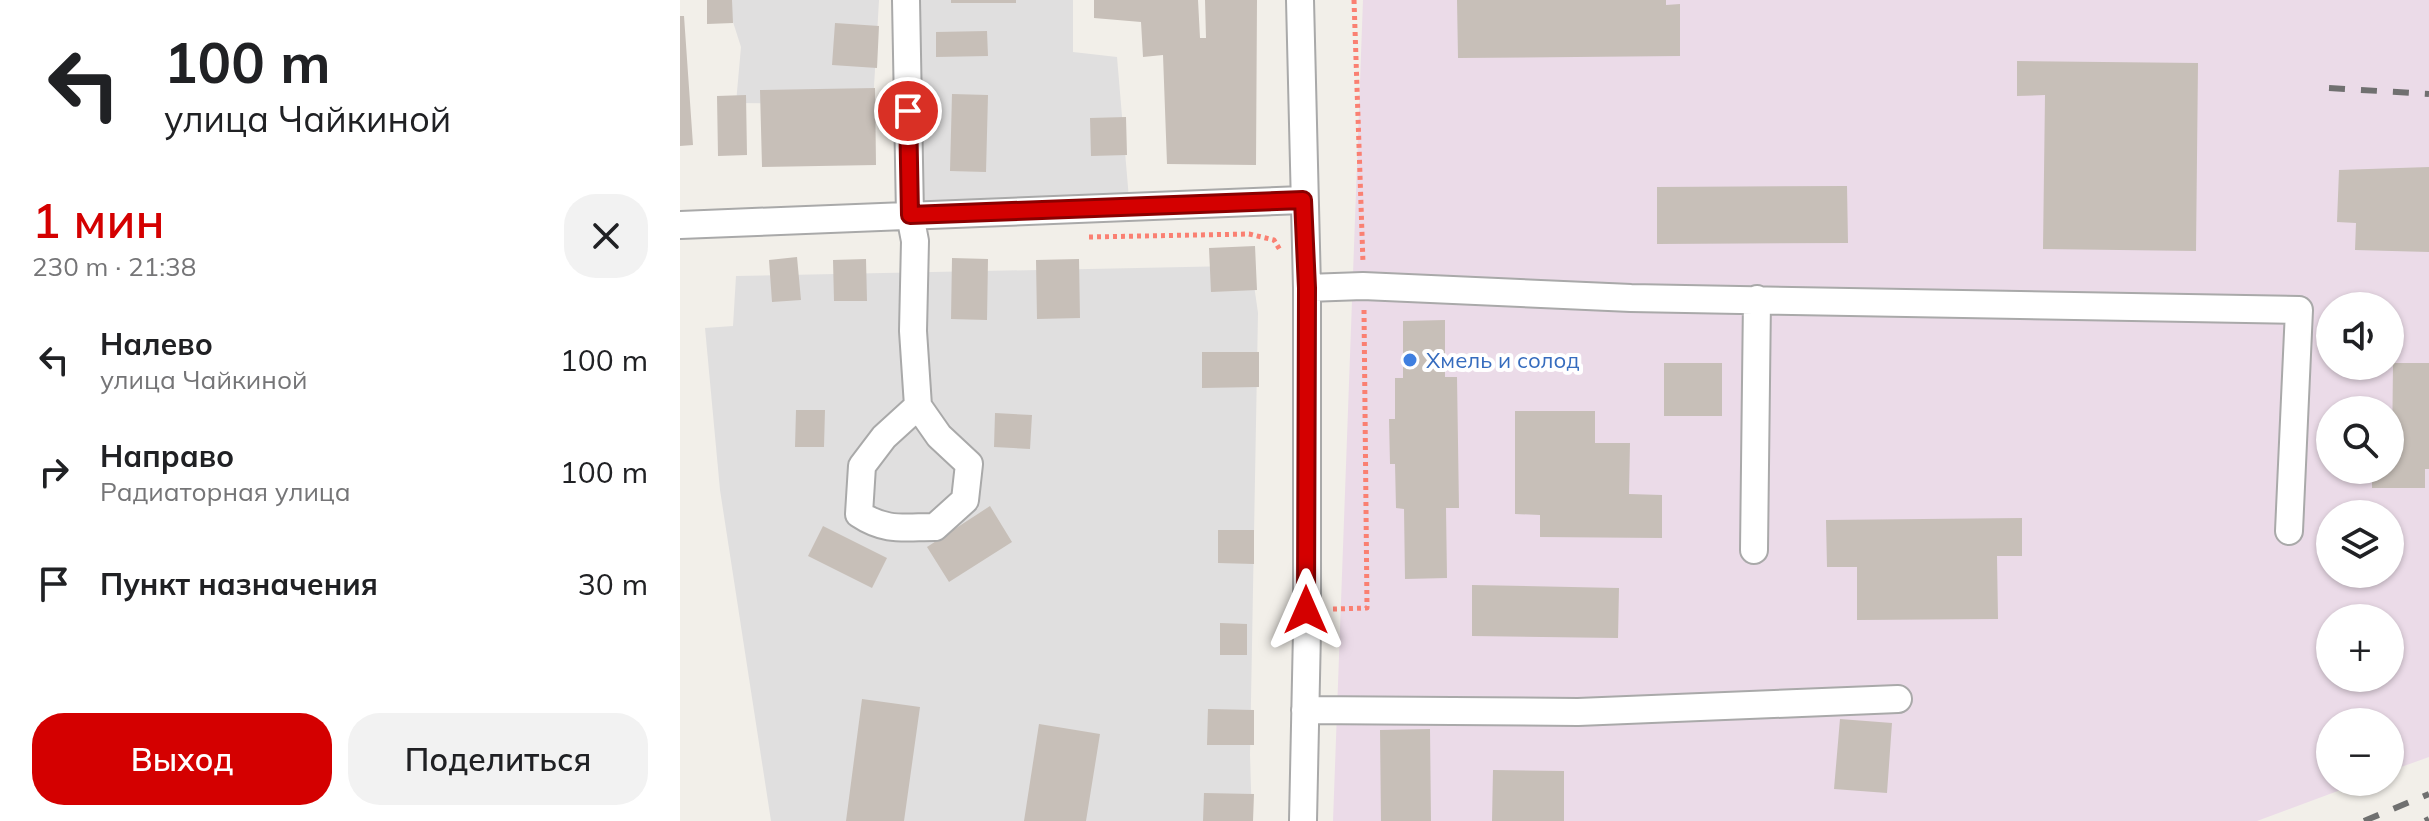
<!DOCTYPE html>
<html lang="ru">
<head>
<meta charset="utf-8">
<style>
	body { margin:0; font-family:Mulish,sans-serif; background:#f2f2f2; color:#202124; height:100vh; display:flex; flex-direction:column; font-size:30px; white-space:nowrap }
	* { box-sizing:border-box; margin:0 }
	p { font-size:26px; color:#757577 }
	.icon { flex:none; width:44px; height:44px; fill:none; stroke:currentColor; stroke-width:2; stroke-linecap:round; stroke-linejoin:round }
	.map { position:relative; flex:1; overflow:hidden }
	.sheet { display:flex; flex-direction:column; background:#fff; width:680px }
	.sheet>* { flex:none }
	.guide { background:#fff; color:#202124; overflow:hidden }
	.tools { position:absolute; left:1636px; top:292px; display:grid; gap:16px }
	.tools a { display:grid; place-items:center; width:88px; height:88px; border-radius:50%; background:#fff; box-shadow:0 2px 6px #0004; font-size:40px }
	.pin { position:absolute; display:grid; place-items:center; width:68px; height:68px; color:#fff; margin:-34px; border:4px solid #fff; border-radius:50%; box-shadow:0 2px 8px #0007 }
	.me { position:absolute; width:88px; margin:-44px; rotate:0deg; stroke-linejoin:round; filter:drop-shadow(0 0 6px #0008) }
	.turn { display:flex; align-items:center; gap:28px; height:168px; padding:0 32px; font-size:36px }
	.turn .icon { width:104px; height:104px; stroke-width:2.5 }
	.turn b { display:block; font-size:56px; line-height:68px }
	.round { display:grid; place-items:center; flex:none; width:84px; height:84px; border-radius:32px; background:#f2f2f2 }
	.summary { display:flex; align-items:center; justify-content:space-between; height:136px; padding:0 32px }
	h1 { font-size:48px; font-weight:600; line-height:60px; color:#d40000 }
	.cta { display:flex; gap:16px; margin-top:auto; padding:16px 32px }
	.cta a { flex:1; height:92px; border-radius:32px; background:#d40000; color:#fff; font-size:32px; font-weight:600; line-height:92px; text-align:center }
	.cta a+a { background:#f2f2f2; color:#202124 }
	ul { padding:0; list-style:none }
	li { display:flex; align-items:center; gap:24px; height:112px; padding:0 32px }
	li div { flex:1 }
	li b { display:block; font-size:30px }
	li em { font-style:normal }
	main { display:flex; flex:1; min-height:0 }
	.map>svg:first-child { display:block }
</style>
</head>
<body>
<main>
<section class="sheet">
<div class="guide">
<div class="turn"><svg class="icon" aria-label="left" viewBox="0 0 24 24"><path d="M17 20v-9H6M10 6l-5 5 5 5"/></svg><div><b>100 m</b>улица Чайкиной</div></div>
</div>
<div class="summary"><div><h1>1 мин</h1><p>230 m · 21:38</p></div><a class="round"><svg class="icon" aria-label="close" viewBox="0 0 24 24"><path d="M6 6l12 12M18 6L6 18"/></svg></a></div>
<ul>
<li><svg class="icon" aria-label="left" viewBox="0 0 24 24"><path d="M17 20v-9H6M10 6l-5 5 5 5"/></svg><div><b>Налево</b><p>улица Чайкиной</p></div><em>100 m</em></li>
<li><svg class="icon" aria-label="right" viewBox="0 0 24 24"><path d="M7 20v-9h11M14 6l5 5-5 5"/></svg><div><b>Направо</b><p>Радиаторная улица</p></div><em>100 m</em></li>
<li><svg class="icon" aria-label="arrive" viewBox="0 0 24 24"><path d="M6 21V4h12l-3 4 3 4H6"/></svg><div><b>Пункт назначения</b></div><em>30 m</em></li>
</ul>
<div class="cta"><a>Выход</a><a>Поделиться</a></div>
</section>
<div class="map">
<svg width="1749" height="821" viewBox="0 0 1749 821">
	<rect width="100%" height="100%" fill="#f2efe9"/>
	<path fill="#e0dfdf" d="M46 0H199L193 104 56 103 61 47Z
		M230 0H393V52L437 57 449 199 235 208Z
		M554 266 572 271 578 313 570 755 572 821H91L40 490 25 328 53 326 56 276Z"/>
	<path fill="#ebdbe8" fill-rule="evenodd" d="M683 0H1749V757L1710 771V722H1650V782H1682L1577 821H653ZM1650 306H1710V366H1650ZM1650 410H1710V470H1650ZM1650 514H1710V574H1650ZM1650 618H1710V678H1650Z"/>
	<path fill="#c7bfb8" d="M27 0H52L53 23 27 24Z
		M271 0H336V3H271Z
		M414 0H518L520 38H526L525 0H577L576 165 487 164 483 55 463 57 461 22 414 18Z
		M777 0H986V5L1000 4V56L778 58Z
		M0 16H4L13 145 0 146Z
		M155 23 199 26 197 68 152 65Z
		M307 31 308 56 256 57V32Z
		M1337 61 1518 63 1516 251 1363 249 1365 95 1337 96Z
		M195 88 196 165 82 167 80 90Z
		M272 94 308 95 306 172 270 171Z
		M66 95 67 155 38 156 37 96Z
		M446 117 447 155 411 156 410 118Z
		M1749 167V252L1675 250 1676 223 1657 222 1659 170Z
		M1167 186 1168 243 977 244V187Z
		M575 246 577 290 531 292 529 248Z
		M117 257 121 300 92 302 89 260Z
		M272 258 308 259 307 320 271 319Z
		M186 259 187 301H154L153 260Z
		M399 259 400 318 357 319 356 260Z
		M765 320V377H777L779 508H766L767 578 725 579 724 509 716 508 715 464H710L709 419H715V378H723V321Z
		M522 352H579V387L522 388Z
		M984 363H1042V416H984Z
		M1713 363H1749V469H1745V488H1692V470H1710V458H1712Z
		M116 410H145L144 447H115Z
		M835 411H915V443H950L949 494 982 495V538L860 537V515L835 514Z
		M315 413 352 415 350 449 314 447Z
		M310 506 332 542 269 582 247 547Z
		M1342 518V556H1317L1318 619 1177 620V567H1147L1146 520Z
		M143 526 207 558 192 588 128 556Z
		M538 530H574V564L538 563Z
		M792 585 939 588 938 638 792 636Z
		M540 623 567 624V655H540Z
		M182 699 240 707 224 821H166Z
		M528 709 574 710V745H527Z
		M1160 719 1212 723 1207 793 1154 789Z
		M359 724 420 734 406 821H344Z
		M750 729 751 821H701L700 730Z
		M813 770 884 771V821H812Z
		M524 793 574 794 573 821H523Z"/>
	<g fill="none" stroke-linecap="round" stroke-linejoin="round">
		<defs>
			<path id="minor" d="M226 0 230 215 235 241 233 331 238 406 259 436 289 464 285 500 255 527C224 527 206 532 179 514L182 466 204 437 238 406
				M620 0 627 288V631L623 821
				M0 225 623 200
				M627 288 683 286 951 298 1619 310 1609 531
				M1074 550 1077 299
				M625 710 898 712 1218 699"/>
		</defs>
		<use href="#minor" stroke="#a9a9a9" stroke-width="30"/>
		<path stroke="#fa8072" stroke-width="5" stroke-dasharray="4 4" stroke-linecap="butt" d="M674 0 683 263
			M409 237 569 234 594 240 600 250
			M653 609 687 608 684 309"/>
		<use href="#minor" stroke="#fff" stroke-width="26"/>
		<path stroke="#707070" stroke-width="6" stroke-dasharray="16 16" stroke-linecap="butt" d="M1649 88 1749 94
			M1684 821 1749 794
			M1745 821 1749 819"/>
	</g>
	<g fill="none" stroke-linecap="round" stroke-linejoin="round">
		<defs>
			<path id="route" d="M228 111 230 215 623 200 627 288 626 610"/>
		</defs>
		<use href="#route" stroke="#8a0000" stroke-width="20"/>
		<use href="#route" stroke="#d40000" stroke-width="14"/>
	</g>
	<circle fill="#3f7fe0" stroke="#fff" stroke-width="3" cx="730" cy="360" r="8"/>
	<g text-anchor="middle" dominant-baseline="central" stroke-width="8" stroke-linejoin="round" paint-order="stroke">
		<g font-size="22" fill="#366cbe" stroke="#fff" text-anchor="start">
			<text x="746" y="360">Хмель и солод</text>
		</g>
	</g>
</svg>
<div class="tools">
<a><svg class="icon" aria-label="sound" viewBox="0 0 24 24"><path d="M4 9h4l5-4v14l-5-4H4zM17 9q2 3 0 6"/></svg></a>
<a><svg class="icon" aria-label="search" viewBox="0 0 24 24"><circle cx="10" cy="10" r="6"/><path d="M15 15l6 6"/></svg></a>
<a><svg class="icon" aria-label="layers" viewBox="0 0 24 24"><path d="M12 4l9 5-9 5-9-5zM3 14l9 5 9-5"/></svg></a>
<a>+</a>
<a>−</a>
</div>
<div class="pin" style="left:228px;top:111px;background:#d93025"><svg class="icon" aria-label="arrive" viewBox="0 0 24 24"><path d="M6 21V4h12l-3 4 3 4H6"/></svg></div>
<svg class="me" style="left:626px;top:610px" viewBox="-20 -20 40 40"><path d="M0-17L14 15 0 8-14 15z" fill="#d40000" stroke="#fff" stroke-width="4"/></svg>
</div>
</main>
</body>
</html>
